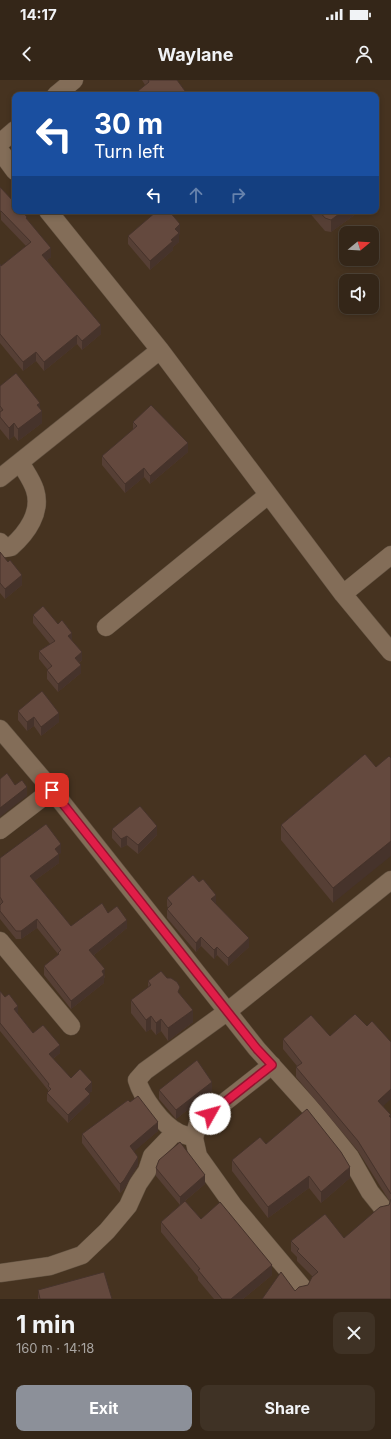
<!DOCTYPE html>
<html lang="en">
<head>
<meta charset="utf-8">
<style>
	body { margin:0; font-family:Inter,sans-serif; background:#3f3225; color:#f1f3f6; height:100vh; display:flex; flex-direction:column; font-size:15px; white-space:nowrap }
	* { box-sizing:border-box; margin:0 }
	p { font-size:13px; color:#a9a5a2 }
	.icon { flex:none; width:22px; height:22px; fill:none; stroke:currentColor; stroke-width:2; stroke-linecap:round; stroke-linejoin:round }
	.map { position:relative; height:1219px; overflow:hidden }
	.panel { display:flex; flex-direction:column; background:#342618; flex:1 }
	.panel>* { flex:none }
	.guide { position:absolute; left:12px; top:12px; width:367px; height:122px; border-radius:8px; box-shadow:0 2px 6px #0003,0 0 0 1px #4e4337; background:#1a4fa0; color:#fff; overflow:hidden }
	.needle { width:26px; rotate:72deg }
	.tools { position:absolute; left:339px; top:146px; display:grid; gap:8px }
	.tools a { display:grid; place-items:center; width:40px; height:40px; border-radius:8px; background:#342618; box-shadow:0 2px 6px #0003,0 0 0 1px #4e4337; font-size:20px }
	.pin { position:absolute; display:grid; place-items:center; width:34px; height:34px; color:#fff; margin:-17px; border-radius:8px; box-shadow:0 2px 6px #0006 }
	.me { position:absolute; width:44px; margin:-22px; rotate:52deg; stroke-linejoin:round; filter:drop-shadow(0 0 3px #0008) }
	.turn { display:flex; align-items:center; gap:14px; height:84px; padding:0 16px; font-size:18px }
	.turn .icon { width:52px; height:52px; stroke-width:2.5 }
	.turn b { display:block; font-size:28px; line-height:34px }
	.lanes { display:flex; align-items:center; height:38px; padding:0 16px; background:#0003; justify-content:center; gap:20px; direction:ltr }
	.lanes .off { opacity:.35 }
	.round { display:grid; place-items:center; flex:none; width:42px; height:42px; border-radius:8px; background:#3f3225 }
	.summary { display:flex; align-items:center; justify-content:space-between; height:68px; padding:0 16px }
	h1 { font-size:24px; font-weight:700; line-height:30px }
	.button { display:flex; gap:8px; margin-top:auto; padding:8px 16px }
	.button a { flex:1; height:46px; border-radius:8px; background:#8c9099; color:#fff; font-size:16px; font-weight:700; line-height:46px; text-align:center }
	.button a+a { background:#3f3225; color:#f1f3f6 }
	.status { display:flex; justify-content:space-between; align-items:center; height:28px; padding:0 20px; background:#342618; direction:ltr }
	.status svg { height:11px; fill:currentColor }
	header { display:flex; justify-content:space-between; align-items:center; height:52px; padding:0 16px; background:#342618; font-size:18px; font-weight:700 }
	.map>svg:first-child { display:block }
</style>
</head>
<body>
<div class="status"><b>14:17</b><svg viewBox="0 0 49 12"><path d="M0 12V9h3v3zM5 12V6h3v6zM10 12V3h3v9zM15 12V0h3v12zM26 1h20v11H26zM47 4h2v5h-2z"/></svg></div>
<header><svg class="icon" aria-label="back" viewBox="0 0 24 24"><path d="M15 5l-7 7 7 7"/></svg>Waylane<svg class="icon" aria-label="person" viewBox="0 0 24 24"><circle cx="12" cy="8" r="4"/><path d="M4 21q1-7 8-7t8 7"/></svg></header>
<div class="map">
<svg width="391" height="1219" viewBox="0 0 391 1219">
	<rect width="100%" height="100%" fill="#463320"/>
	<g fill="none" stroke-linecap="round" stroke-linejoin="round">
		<defs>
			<path id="minor" d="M56 15 74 0
				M0 63 15 50
				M0 71 15 91
				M48 131 160 270 343 514 391 572
				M0 398 160 270
				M0 462 5 468 11 467C27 453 42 432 35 410 32 400 25 391 20 382
				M343 514 391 475
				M106 547 268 415
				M0 649 52 710 257 969 313 1031 350 1077 370 1112 382 1127
				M0 750 52 710
				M0 861 71 946
				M272 985 198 1043 194 1058 198 1076 233 1125 302 1207
				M194 1058C189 1056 184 1055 179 1053 162 1045 142 1017 137 1000L145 991 228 931 391 800
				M0 1193 50 1186 82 1175 107 1151 128 1126 138 1104 147 1091 152 1076 176 1051"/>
		</defs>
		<use href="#minor" stroke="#625241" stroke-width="19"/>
		<use href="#minor" stroke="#836d58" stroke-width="18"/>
	</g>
	<path fill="#563f35" d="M142 0H177L145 5Z
		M0 107 27 139 51 177 47 180 101 254 82 270 77 264 44 291 36 281 23 291 0 263V184L1 186 26 166 1 140Z
		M308 131H360L331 152 325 151Z
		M180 153 179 155V162L173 167V170L150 190 128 164V156Z
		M0 306 40 328 42 343 18 361 14 356 9 360 0 349Z
		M133 342 188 372 150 404 144 397 125 413 102 385V376L133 350Z
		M0 472 22 505 5 519 0 513Z
		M33 535 72 561 82 580 79 583 81 593 58 612 47 599V590H48L39 579V571L50 564 33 543Z
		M18 631 59 642 41 656 34 646 27 651 18 640Z
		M365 674 333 823 281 760V745Z
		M112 749 157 755 138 774 127 765 121 768 112 758Z
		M61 773 59 774V783L34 801 71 846 108 833 127 848 94 875 105 897 104 898V903L71 929 44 895V886L58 875V874L37 848 21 859H16L0 839V778Z
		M167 818 216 824 249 867 228 886 217 875 214 879 201 866 196 872 167 838V829L168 828 167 826Z
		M167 898 180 914 193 942 168 961 161 951 156 955 151 949 146 952 131 933V920L148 908V901Z
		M0 911 33 953 60 973 53 979 71 998 92 1011 89 1013 90 1022 68 1043 47 1021V1013L48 1012V1010L0 951Z
		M283 959 383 1026 391 1038V1219L295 1211 308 1205 313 1197 297 1181V1177L291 1171V1161L344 1158 389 1125 390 1122 358 1071 296 997V987L297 986 283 969Z
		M159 1010 212 1011 176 1039 159 1019Z
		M158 1051 134 1071 138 1085 124 1109 120 1113 82 1063V1054Z
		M266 1064 350 1098 321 1123 309 1108 268 1138 232 1091V1080Z
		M156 1088 205 1104 185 1121 201 1139 272 1195 243 1219H214L198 1200V1197L161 1152V1142L180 1125 156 1096Z
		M38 1210 112 1219H38Z"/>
	<path fill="#46332b" d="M343 131H360L331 152V140Z
		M180 144V153L179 155V162L173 167V170L150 190V181L171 160 175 149Z
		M51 168V177L42 184V175Z
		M101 245V254L82 270V261Z
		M77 255V264L44 291V282Z
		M36 272V281L23 291V282Z
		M40 323V332L42 331V343L18 361V349L37 325Z
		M14 343V356L9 360V348Z
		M188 363V372L150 404V396Z
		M144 388V397L125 413V404Z
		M22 495V505L5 519V509Z
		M72 553V561L68 556Z
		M82 572V580L75 586V578Z
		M81 585V593L58 612V604Z
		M59 633V642L41 656V647Z
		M34 637V646L27 651V642Z
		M27 707V716L0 737V728Z
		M157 746V755L138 774V765Z
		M127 756V765L121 768V759Z
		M391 761V776L333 823V808Z
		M61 764V773L59 774V783L30 804V796L55 769Z
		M216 815V824L211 819Z
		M37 839V848L21 859V851Z
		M127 840V848L89 879V870Z
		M201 857V866L196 872V863Z
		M249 858V867L228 886V878Z
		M217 867V875L214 879V870Z
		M105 889 104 903 71 929V921Z
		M18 926V934L14 929Z
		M193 930V942L168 961V948Z
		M151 936V949L146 952V940Z
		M161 939V951L156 955V943Z
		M60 965V973L49 982V974Z
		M92 1002V1011L85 1017V1009Z
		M212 1002V1011L176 1039V1030Z
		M391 1009V1019L378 1031V1021Z
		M90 1014V1022L68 1043V1035Z
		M158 1042V1051L130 1075V1066Z
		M138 1077V1085L124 1109 120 1113V1104Z
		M350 1087V1098L321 1123V1112Z
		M205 1095V1104L180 1125V1117Z
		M309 1096V1108L268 1138V1127Z
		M272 1185V1195L243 1219H231Z"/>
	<path fill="#64493e" stroke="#46332b" d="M148 0H177L188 15H133L149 2Z
		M0 107 15 123V131H22L27 137 26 138 51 168 42 175 101 245 82 261 77 255 44 282 36 272 23 282 0 254V184L1 186 31 162 1 131H0Z
		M157 131H158L160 133 162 131H169L180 144 175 149 179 153 171 160 173 161 150 181 128 156Z
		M319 131H343L331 140 325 138Z
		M16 293 40 323 37 325 42 331 18 349 14 343 9 348 0 337V332L3 330 0 326V306Z
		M151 325 188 363 150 396 144 388 125 404 102 376 137 346 133 342Z
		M0 472 8 482 10 480 22 495 5 509 0 503Z
		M43 526 58 544 62 540 72 553 68 556 82 572 75 578 81 585 58 604 47 590 52 586 39 571 55 561 33 535Z
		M42 611 59 633 41 647 34 637 27 642 18 631Z
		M365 674 376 687 389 676 391 678V761L333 808 281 745Z
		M7 693 15 705 22 700 27 707 0 728V699Z
		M140 726 157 746 138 765 127 756 121 759 112 749Z
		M46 744 61 764 55 769 59 774 30 796 71 846 102 823 108 833 117 826 127 840 89 870 105 889 102 891 104 895 71 921 44 886 59 874 58 873 61 870 37 839 21 851H16L0 831V825L3 822 0 817V778Z
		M193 795 199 802 203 799 216 815 211 819 249 858 228 878 217 867 214 870 201 857 196 863 167 829 172 824 167 818Z
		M161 891 167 898H171L177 902 180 907 178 912 193 930 168 948 161 939 156 943 151 936 146 940 131 920 151 905 148 901Z
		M0 911 5 917 9 914 18 926 14 929 33 953 43 945 60 965 49 974 71 998 80 989 92 1002 85 1009 90 1014 68 1035 47 1013 51 1009 48 1006 49 1004 0 943Z
		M355 934 367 946 372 941 391 962V1009L378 1021 391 1035 389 1036 391 1038V1114L358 1061 296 987 302 983 283 959 311 935 330 956Z
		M197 980 212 1002 176 1030 159 1010Z
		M138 1016 158 1042 130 1066 138 1077 124 1100 120 1104 82 1054 128 1020 130 1022Z
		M307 1029 341 1072 350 1087 321 1112 309 1096 268 1127 232 1080 260 1057 266 1064Z
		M180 1062 205 1095 180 1117 156 1088 159 1080Z
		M391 1119V1219H262L281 1192 295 1211 299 1207 308 1205 312 1197 318 1192 297 1171 299 1169 291 1161 325 1134 344 1158 380 1127 389 1125Z
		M185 1121 201 1139 220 1122 272 1185 231 1219H222L198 1190 200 1189 161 1142Z
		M104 1192 112 1219H40L38 1210Z"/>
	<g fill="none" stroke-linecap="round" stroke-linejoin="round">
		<defs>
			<path id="route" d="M52 710 257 969 272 985 210 1034"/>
		</defs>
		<use href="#route" stroke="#92132f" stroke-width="10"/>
		<use href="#route" stroke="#e11d48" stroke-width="7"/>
	</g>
</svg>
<div class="tools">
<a><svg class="needle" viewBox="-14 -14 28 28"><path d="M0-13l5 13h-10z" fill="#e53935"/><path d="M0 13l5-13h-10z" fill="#a9a5a2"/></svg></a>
<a><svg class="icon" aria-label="sound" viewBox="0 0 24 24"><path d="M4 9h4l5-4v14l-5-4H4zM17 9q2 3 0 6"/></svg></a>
</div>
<div class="pin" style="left:52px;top:710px;background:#d93025"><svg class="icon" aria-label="arrive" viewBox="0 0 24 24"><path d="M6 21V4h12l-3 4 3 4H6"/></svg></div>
<svg class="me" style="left:210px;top:1034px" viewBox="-20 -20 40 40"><circle r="19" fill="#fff"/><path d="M0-13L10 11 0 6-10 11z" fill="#e11d48"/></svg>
<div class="guide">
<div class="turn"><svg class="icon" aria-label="left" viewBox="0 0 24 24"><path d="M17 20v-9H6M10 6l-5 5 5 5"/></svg><div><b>30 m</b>Turn left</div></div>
<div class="lanes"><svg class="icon" aria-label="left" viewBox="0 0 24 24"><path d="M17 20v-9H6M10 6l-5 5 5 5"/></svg><svg class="icon off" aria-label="ahead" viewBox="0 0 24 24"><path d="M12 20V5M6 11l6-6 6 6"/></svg><svg class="icon off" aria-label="right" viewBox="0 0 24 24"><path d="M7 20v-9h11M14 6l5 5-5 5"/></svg></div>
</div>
</div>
<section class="panel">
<div class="summary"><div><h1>1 min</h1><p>160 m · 14:18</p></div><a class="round"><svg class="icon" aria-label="close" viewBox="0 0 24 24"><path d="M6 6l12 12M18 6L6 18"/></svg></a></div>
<div class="button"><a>Exit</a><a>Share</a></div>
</section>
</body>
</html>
